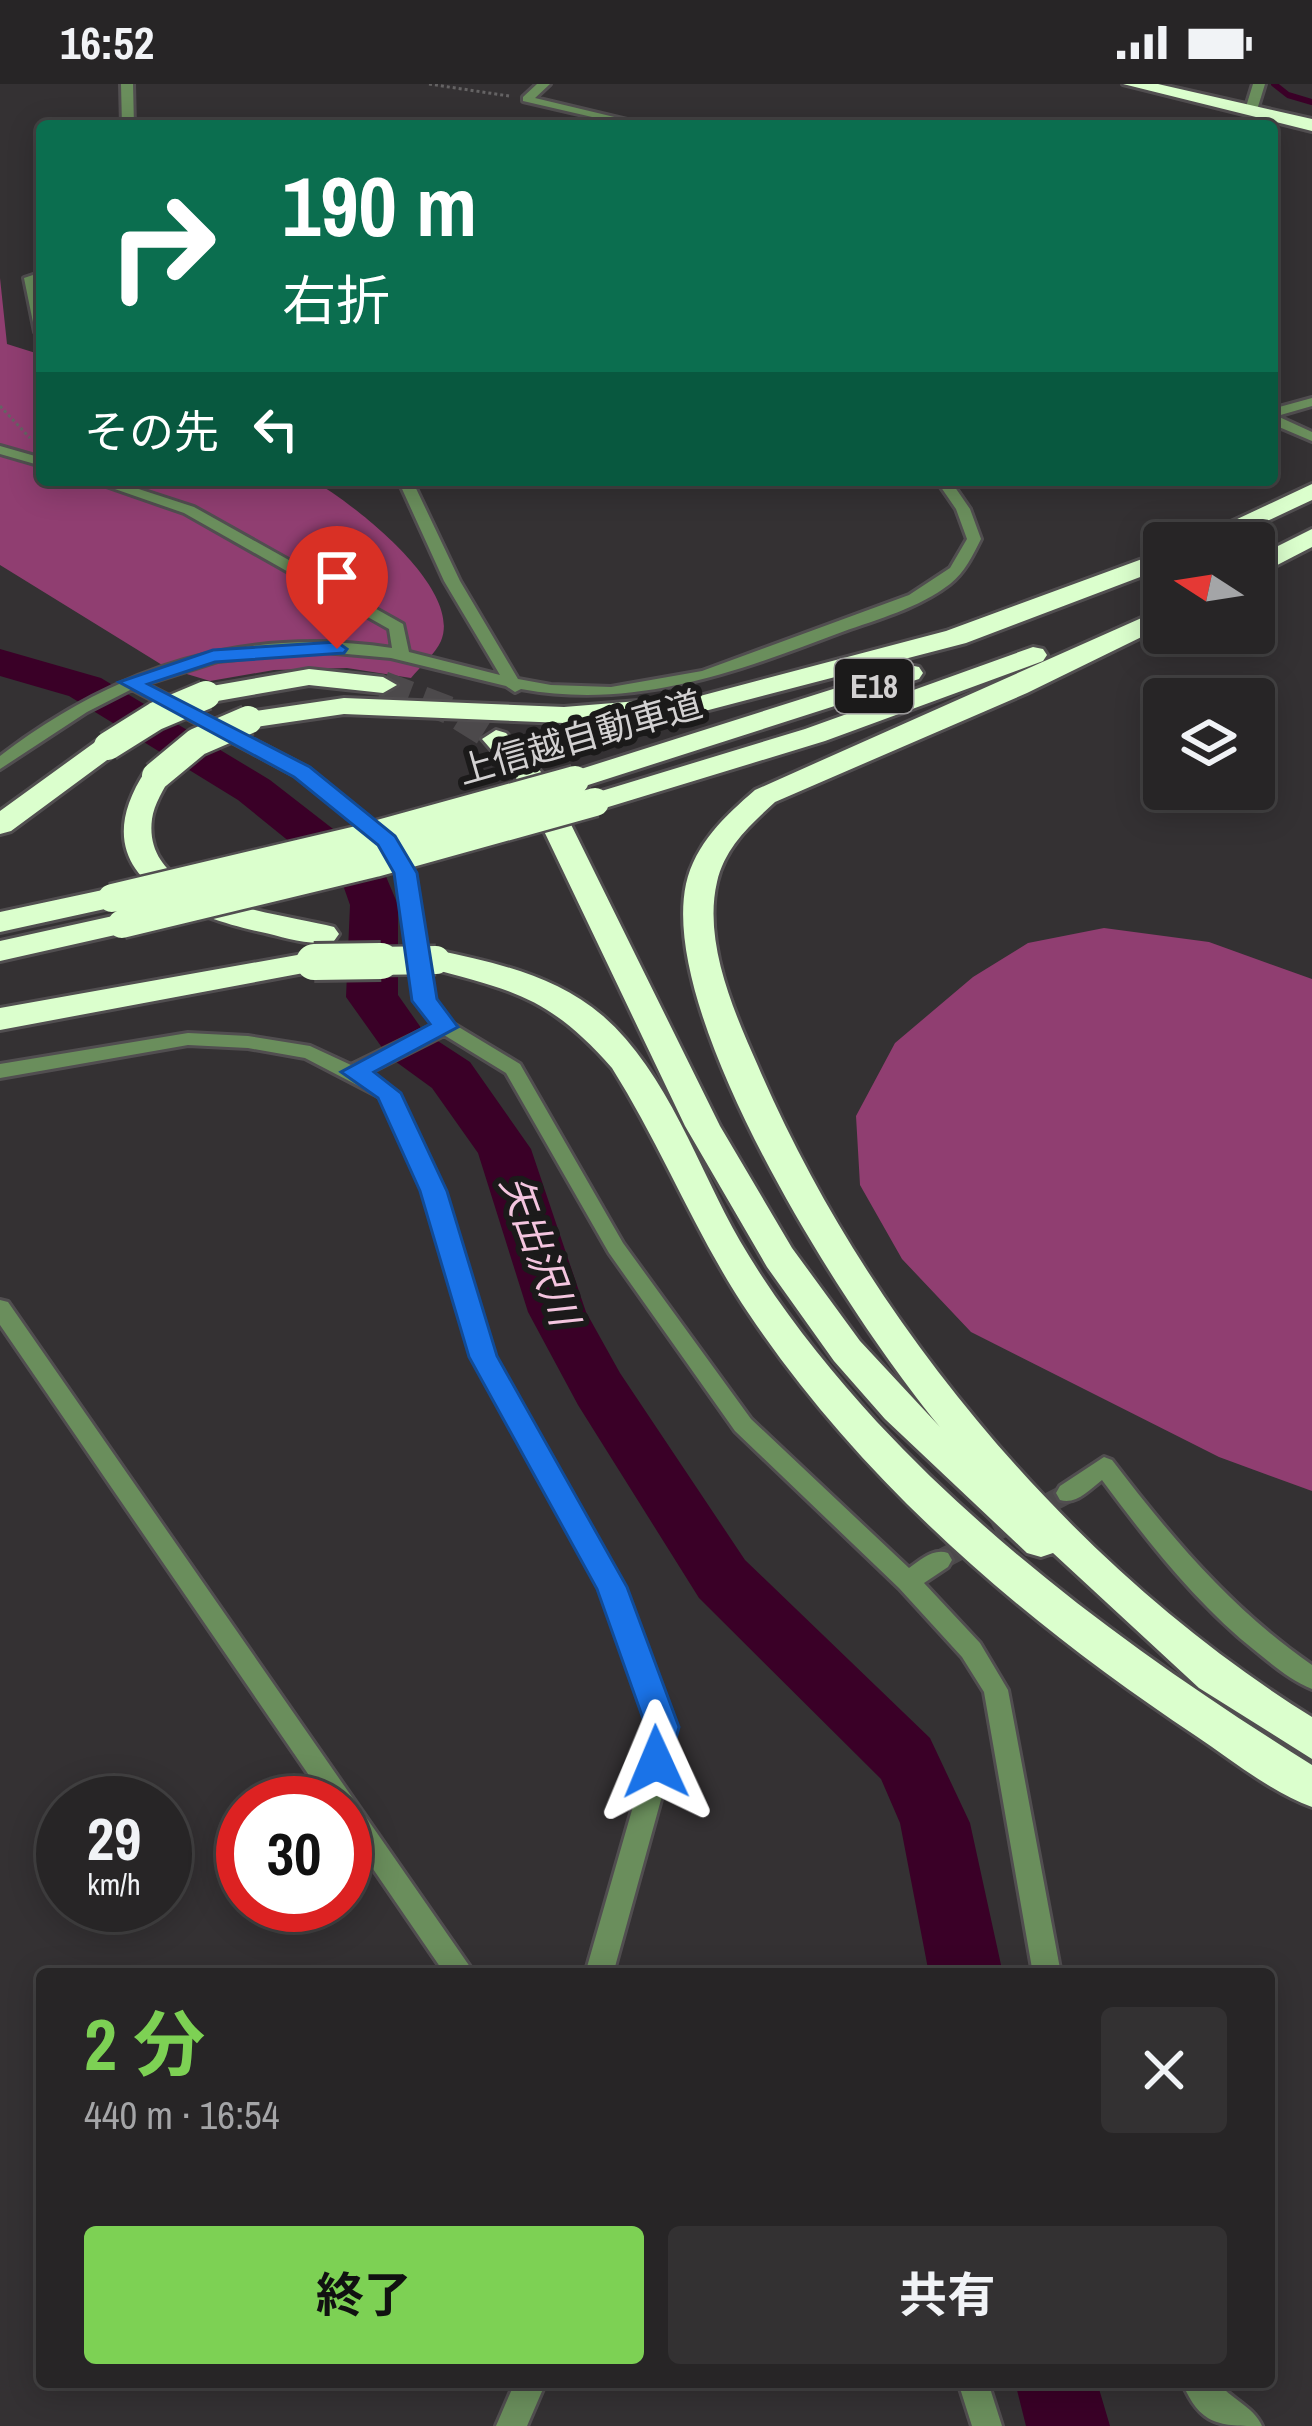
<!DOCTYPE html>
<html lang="ja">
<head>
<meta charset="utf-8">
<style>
	body { margin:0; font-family:"Archivo Narrow","Noto Sans JP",sans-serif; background:#333132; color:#f1f3f6; height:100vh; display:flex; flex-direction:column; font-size:45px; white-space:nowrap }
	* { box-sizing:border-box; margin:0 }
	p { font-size:39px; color:#a4a5a7 }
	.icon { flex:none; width:66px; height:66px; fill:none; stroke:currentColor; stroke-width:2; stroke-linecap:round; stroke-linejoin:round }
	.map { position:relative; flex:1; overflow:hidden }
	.sheet { position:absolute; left:36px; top:1884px; width:1239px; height:420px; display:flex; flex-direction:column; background:#272526; border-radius:12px; box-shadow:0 6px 30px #0003,0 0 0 3px #434243 }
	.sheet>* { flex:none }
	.guide { position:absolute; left:36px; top:36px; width:1242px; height:366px; border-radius:12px; box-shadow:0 6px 30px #0003,0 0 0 3px #434243; background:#0b6e4f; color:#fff; overflow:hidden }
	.needle { width:78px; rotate:282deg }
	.fabs { position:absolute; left:1143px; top:438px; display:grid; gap:24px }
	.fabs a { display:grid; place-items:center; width:132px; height:132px; border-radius:12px; background:#272526; box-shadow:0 6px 30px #0003,0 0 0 3px #434243; font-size:60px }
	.speed { position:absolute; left:36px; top:1692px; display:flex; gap:24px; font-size:60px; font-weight:700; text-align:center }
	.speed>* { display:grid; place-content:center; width:156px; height:156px; border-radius:50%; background:#272526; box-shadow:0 6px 30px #0003,0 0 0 3px #434243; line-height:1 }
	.speed small { font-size:30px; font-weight:400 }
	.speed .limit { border:18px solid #d22; background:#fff; color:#111 }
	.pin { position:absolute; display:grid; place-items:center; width:102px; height:102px; color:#fff; margin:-123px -51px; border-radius:50% 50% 50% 0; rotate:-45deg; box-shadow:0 0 12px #0007 }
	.pin .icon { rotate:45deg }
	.me { position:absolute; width:132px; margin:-66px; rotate:359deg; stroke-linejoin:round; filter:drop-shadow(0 0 9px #0008) }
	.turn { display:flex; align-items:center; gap:42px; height:252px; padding:0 48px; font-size:54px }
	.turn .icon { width:156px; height:156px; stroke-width:2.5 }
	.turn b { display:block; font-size:84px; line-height:102px }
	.then { display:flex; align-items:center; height:114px; padding:0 48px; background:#0003; gap:24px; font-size:45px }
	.round { display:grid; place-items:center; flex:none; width:126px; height:126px; border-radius:12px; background:#333132 }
	.summary { display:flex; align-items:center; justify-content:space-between; height:204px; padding:0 48px }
	h1 { font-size:72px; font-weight:700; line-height:90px; color:#7dd154 }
	.primary-button { display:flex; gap:24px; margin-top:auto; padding:24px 48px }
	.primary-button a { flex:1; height:138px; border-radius:12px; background:#7dd154; color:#111; font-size:48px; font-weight:700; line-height:138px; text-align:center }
	.primary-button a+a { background:#333132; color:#f1f3f6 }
	.status { display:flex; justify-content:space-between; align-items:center; height:84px; padding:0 60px; background:#272526; direction:ltr }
	.status svg { height:33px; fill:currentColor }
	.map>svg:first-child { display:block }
</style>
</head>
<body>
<div class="status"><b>16:52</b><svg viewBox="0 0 49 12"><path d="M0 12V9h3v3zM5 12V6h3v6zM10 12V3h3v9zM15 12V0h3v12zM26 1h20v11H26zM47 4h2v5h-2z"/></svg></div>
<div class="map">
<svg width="1312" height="2342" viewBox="0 0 1312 2342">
	<rect width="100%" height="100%" fill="#343133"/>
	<path fill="#903e71" d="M0 194 7 260 42 271V396H312C353 419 463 504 441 557 436 569 420 583 411 594L347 584 274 586 210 597 167 584 0 481Z
		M1104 844 1209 858 1312 895V1407L1219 1373 971 1248 902 1175 860 1101 856 1032 895 959 973 893 1028 859Z"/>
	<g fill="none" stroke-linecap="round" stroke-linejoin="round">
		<path stroke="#3a0027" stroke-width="6" d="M1274 0 1288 11 1312 18"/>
		<path fill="#3a0027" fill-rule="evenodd" d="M0 565 101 594 270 696 382 783 398 821V911L424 948 470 978 531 1065 586 1228 620 1289 745 1476 930 1654 970 1739 1003 1890H929L900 1739 881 1695 699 1514 578 1321 528 1228 478 1069 432 1004 388 972 346 913 350 821 343 801 238 716 69 612 0 592Z
			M1015 2298H1097L1110 2342H1026Z"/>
		<path stroke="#4c494b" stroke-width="21" stroke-dasharray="21 10" stroke-linecap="butt" d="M940 1476 1068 1409"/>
		<path stroke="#4c494b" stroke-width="28" stroke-dasharray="28 14" stroke-linecap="butt" d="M383 601 451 627 496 655"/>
		<defs>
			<path id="minor" d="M121 0H133L134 42H122Z
				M537 0H550L535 14 652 42H631L523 17V13Z
				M1253 0H1265L1257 26 1251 29 1245 26Z
				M42 188V196L37 197 42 219V252L35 248 24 194Z
				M1312 314V322L1277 332 1312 348V357L1272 340V325Z
				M0 362 42 374V382L0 370Z
				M89 396H111L194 423 403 540 409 568 500 591 444 497 398 396H412L460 497 518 595 551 601 611 603 702 587 909 511 950 484 967 455 956 425 936 396H950L970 425 981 455C973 471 965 488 950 500 919 524 878 535 842 548 737 588 635 626 521 605L515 608 506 602 391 574 314 567 218 577 146 600 308 684 393 753 415 789 434 916 452 939 520 980 623 1159 751 1335 909 1484C921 1476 933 1464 948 1469L952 1476 948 1483 924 1499 980 1559 1008 1606 1061 1890H1033L984 1608 962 1573 899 1504 735 1347 609 1169 506 989 444 951 367 990 398 1009 443 1107 494 1272 624 1503 674 1643 662 1712 613 1890H585L636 1712 650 1643 601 1505 472 1273 423 1107 380 1013 305 974 248 964 188 961 0 994V980L188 949 248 952 310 962 351 981 433 941 416 917 397 789 380 760 296 692 132 605 87 628 0 685V672C118 582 243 542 392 564L389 545 184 429Z
				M0 1216 8 1218 475 1890H445L345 1744V1719H328L0 1241Z
				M1104 1373 1112 1376C1171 1453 1231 1525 1312 1581V1605C1292 1597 1274 1582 1258 1569 1196 1520 1149 1459 1102 1396 1089 1406 1076 1421 1060 1416L1056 1409 1060 1402Z
				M515 2298H546L527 2342H496Z
				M958 2298H988L1002 2342H972Z
				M1182 2298H1217C1230 2314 1254 2323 1262 2342 1220 2342 1200 2342 1182 2298Z"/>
			<path id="highway" d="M1123 0H1158L1312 35V47Z
				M1312 400V416L1220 459H1186Z
				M1312 445V463L1254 493V474Z
				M1164 467V484L966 559 701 628 564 639 344 630 248 644 234 636 248 628 344 614 564 623 700 612 946 547Z
				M1164 524V542L1027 609 775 718C750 741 725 763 717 798 703 858 734 928 758 982 868 1239 1074 1485 1312 1633V1675L1199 1604 1053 1469 1041 1473 1027 1469 885 1335 834 1277 767 1183 685 1042 522 701 482 655 496 646 506 649 550 698 720 1042 792 1164 860 1257 940 1343C853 1239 657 937 686 800 695 760 725 732 755 706Z
				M1033 563 1043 565 1047 571 1043 577 825 657 605 724H585L580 718 585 712 805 645Z
				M909 581 919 583 923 589 919 595 585 702 575 705 560 696 565 690Z
				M309 585 383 593 397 601 383 609 309 601 206 619 192 611 206 603Z
				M108 653 122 662 118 668 11 747 0 750V727L98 656Z
				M156 683 171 692C164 705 154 720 152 735 141 819 278 828 334 843L339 850 334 857C311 863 284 853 261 848 174 829 80 786 146 686Z
				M112 804 127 814 123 821 0 848V828Z
				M122 830 133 833 138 840 133 847 0 877V857Z
				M436 866C496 879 555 891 603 932 668 989 698 1084 740 1157 778 1222 826 1282 877 1338 1004 1474 1154 1582 1312 1681V1723C1271 1708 1233 1677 1196 1652 1026 1539 864 1401 749 1230 696 1152 662 1063 612 984 550 913 512 906 425 883L420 876 425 869Z
				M314 868 330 878 325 885 0 946V924Z"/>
		</defs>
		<use href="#minor" stroke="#514e50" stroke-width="6"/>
		<use href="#highway" stroke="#514e50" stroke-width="6"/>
		<path stroke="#656364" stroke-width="3" stroke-dasharray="3 3" stroke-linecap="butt" d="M429 0 509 12
			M0 322 30 354"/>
		<use href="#minor" fill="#6a8e5c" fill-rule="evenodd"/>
		<use href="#highway" fill="#dbffcd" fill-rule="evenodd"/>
		<defs>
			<path id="highway-bridge-far1" d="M108 662 156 632 206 611
				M156 692 197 658 248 636
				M112 814 357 756 575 696
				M122 840 375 779 595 718
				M314 878 436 876"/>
			<path id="highway-bridge" d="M314 878 381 877"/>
		</defs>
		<use href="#highway-bridge-far1" stroke="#514e50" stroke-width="33" stroke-linecap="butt"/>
		<use href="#highway-bridge" stroke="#514e50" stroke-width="42" stroke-linecap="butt"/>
		<use href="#highway-bridge-far1" stroke="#dbffcd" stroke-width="28"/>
		<use href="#highway-bridge" stroke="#dbffcd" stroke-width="36"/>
	</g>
	<path fill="#1a73e8" stroke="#114b97" stroke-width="3" d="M337 558 347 565 344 569 215 578 148 600 310 683 395 752 417 789 437 915 458 943 374 988 401 1009 447 1107 497 1272 627 1503 679 1643 667 1688 656 1692 644 1688 639 1678 646 1643 597 1505 469 1273 420 1107 378 1014 341 988 430 940 412 917 394 789 378 761 294 693 119 598 213 566Z"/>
	<g text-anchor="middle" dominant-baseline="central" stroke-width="12" stroke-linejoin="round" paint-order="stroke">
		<rect fill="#1b1a1a" stroke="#9c9a9b" stroke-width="3" x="835" y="575" width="78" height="54" rx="9"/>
		<g font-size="33" font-weight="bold" fill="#d3d1d2">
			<text x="874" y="602">E18</text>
		</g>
		<g font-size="36" fill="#d3d1d2" stroke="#1b1a1a">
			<text transform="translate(580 653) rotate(-16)">上信越自動車道</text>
		</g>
		<g font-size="39" font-style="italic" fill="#f4c5df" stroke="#1b1a1a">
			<text transform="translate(540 1166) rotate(70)">矢出沢川</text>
		</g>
	</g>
</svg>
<div class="fabs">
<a><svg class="needle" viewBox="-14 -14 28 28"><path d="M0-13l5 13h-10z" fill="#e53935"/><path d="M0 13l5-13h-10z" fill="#a4a5a7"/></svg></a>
<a><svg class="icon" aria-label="layers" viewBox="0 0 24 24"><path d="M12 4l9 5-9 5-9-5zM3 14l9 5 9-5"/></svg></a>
</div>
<div class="speed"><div>29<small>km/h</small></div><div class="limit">30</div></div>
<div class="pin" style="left:337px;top:565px;background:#d93025"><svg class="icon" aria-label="arrive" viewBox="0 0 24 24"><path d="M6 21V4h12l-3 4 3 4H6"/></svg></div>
<svg class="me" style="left:656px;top:1678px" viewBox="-20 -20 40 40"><path d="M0-17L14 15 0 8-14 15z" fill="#1a73e8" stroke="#fff" stroke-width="4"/></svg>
<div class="guide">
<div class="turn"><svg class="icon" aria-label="right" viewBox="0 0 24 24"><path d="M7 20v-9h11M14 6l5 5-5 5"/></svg><div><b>190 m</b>右折</div></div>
<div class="then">その先<svg class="icon" aria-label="left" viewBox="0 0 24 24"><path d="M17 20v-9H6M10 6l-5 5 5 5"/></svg></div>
</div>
<section class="sheet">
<div class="summary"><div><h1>2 分</h1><p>440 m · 16:54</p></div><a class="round"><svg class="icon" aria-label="close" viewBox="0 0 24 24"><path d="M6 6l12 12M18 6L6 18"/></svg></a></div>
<div class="primary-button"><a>終了</a><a>共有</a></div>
</section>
</div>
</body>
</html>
